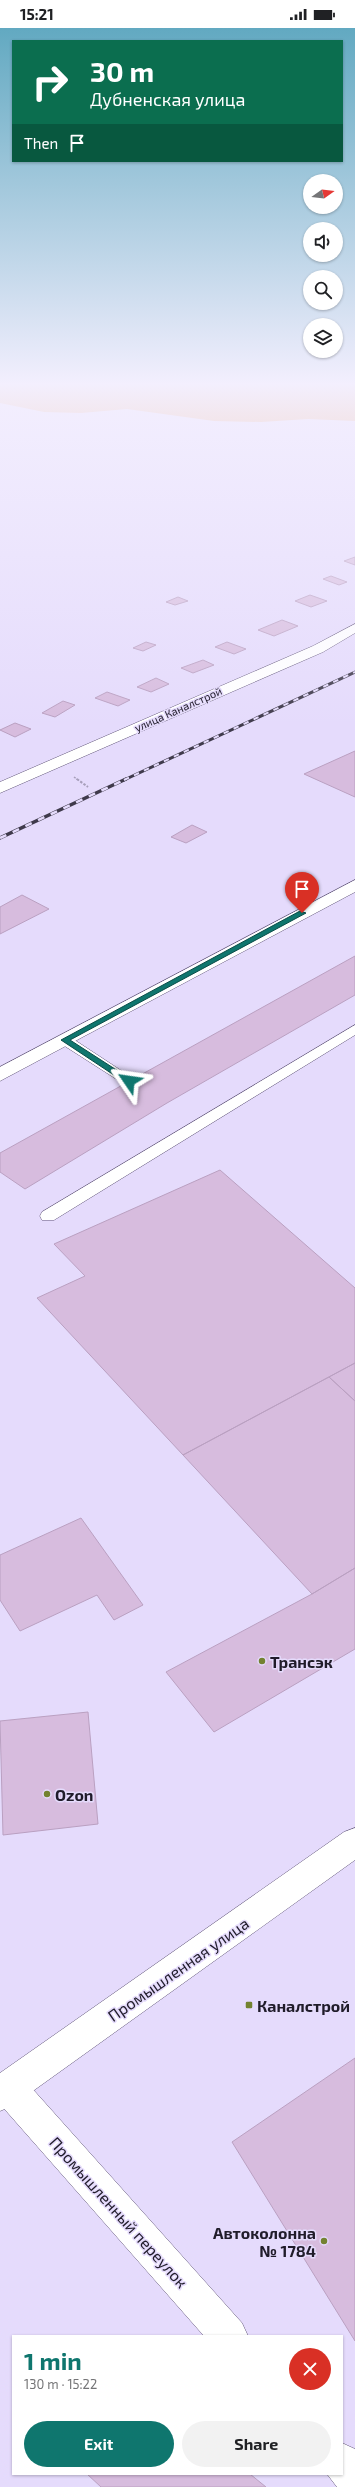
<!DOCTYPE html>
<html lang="en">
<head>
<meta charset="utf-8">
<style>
	body { margin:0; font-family:"Exo 2",sans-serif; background:#f2f2f2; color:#202124; height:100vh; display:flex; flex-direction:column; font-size:15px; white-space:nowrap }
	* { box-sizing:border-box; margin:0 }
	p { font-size:13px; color:#757577 }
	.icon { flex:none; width:22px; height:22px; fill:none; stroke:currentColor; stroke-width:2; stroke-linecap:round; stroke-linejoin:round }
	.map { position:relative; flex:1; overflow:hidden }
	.panel { position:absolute; left:12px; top:2307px; width:331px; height:140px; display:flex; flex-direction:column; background:#fff; border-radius:0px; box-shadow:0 1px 3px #0004 }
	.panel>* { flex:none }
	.guide { position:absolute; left:12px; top:12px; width:331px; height:122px; border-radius:0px; box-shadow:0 1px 3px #0004; background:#0b6e4f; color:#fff; overflow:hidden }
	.needle { width:26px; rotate:76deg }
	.fabs { position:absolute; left:303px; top:146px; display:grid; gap:8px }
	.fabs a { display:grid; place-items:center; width:40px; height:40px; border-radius:50%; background:#fff; box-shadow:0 1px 3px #0004; font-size:20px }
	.pin { position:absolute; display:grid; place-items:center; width:34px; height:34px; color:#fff; margin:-41px -17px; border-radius:50% 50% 50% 0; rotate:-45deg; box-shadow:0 0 4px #0007 }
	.pin .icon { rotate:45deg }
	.me { position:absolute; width:44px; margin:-22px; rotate:302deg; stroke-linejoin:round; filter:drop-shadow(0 0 3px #0008) }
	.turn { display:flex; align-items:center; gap:14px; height:84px; padding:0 12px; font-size:18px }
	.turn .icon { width:52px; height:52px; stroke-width:2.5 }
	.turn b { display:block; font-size:28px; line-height:34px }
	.then { display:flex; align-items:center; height:38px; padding:0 12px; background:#0003; gap:8px; font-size:15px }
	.round { display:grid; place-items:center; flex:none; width:42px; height:42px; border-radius:21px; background:#f2f2f2 }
	.head { display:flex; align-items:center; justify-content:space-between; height:68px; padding:0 12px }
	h1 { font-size:24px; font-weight:700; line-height:30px; color:#0f766e }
	.cta { display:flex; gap:8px; margin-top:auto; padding:8px 12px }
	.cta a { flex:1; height:46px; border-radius:24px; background:#0f766e; color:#fff; font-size:16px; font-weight:700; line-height:46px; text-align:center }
	.cta a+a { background:#f2f2f2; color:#202124 }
	.status { display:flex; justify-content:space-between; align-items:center; height:28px; padding:0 20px; background:#fff; direction:ltr }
	.status svg { height:11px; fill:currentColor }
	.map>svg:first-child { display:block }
</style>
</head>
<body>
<div class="status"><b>15:21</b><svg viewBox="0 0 49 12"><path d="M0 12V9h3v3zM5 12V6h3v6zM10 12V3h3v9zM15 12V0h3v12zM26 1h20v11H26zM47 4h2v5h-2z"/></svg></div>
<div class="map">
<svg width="355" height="2459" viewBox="0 0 355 2459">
	<rect width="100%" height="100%" fill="#e5dbfc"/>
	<path fill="#ec9954" d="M0 354H355V393L308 391 261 394 214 393 127 381 81 385 44 384 0 375Z"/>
	<path fill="#d7bcde" stroke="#baa0c1" d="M355 529V537L344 533Z
		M331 548 347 554 339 557 323 551Z
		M310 567 327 573 311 579 295 573Z
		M178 569 188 573 175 577 166 574Z
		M282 592 298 598 274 608 258 602Z
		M146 614 156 617 143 623 133 620Z
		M227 614 246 621 234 626 215 619Z
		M203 632 214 637 193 645 181 640Z
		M156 650 169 656 151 664 137 659Z
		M107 664 130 672 118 678 95 670Z
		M63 673 75 677 55 689 42 685Z
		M15 695 31 701 15 709 0 702Z
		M355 723V769L304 746Z
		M192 797 207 804 186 815 171 809Z
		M22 867 49 881 0 906V879Z
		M355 928V967L167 1075 25 1161 0 1144V1125Z
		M220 1142 355 1260V1335L183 1427 37 1270 85 1248 54 1216Z
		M355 1335V1373L329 1349Z
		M329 1349 355 1373V1540L312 1566 183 1427Z
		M81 1490 143 1577 114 1592 97 1567 20 1603 0 1572V1527Z
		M355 1540V1621L214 1704 166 1644 312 1566Z
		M88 1684 98 1796 3 1807 0 1693Z
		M355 2030V2313L232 2114Z
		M87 2446H250L266 2459H101Z"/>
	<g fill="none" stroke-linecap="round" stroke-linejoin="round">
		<defs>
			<path id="service" d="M355 997V1007L54 1192H42L40 1188 42 1184Z
				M65 1008 70 1009 137 1053 134 1056H124L60 1015 58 1012Z"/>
			<path id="minor" d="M355 596V605L323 624 0 765V754L313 618Z
				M9 2043 21 2048 242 2295 248 2308H204L0 2076V2047Z
				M342 2415 355 2421V2459H337L327 2446H342Z"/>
			<path id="tertiary" d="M355 1800V1832L12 2078 0 2083V2045L344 1804Z"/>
			<path id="secondary" d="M355 852V864L0 1053V1039Z"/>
		</defs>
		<use href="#service" stroke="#625779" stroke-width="1"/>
		<use href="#minor" stroke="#625779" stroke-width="1"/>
		<use href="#tertiary" stroke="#625779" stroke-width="1"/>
		<use href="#secondary" stroke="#625779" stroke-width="1"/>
		<path stroke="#a79fba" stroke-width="1.5" stroke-dasharray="2 1" stroke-linecap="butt" d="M74 749 78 752"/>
		<path stroke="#a79fba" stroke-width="2" stroke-dasharray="2.5 1.5" stroke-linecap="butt" d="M77 751 88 759"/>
		<use href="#service" fill="#fff" fill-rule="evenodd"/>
		<use href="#minor" fill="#fff" fill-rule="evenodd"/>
		<use href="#tertiary" fill="#fff" fill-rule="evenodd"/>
		<use href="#secondary" fill="#fff" fill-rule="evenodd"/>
		<defs>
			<path id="rail-far1" d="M124 752 355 644"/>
			<path id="rail" d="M0 810 126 751"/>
		</defs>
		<use href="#rail-far1" stroke="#3f3a4b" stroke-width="3"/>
		<use href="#rail" stroke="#3f3a4b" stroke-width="3.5"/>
		<use href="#rail-far1" stroke="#e5dbfc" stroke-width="2" stroke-dasharray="5.5" stroke-linecap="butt"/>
		<use href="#rail" stroke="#e5dbfc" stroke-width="2.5" stroke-dasharray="7" stroke-linecap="butt"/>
	</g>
	<linearGradient id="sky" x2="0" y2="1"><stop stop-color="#62a9c1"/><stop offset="0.51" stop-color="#f3effe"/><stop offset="1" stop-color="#f3effe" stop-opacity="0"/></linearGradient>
	<rect width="355" height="698" fill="url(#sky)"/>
	<path fill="#0f766e" stroke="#0a4d48" d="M300 883 306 885 70 1012 132 1052V1055H126L61 1012Z"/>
	<g fill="#738230" stroke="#e5dbfc" stroke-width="1.5">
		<circle cx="262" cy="1633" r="4"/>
		<circle cx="47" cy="1766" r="4"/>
		<rect x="245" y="1973" width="8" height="8" rx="2"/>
		<circle cx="324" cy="2213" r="4"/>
	</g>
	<g text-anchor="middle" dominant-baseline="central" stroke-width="3" stroke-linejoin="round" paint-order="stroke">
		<g font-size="11" fill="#201c2a" stroke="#e5dbfc">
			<text transform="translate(178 681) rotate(-24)">улица Каналстрой</text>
		</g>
		<g font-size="16" font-weight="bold" fill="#201c2a" stroke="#e5dbfc" text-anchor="start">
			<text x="270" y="1633">Трансэк</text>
			<text x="55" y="1766">Ozon</text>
			<text x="257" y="1977">Каналстрой</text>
			<text x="316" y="2204" text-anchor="end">Автоколонна<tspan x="316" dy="18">№ 1784</tspan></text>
		</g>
		<g font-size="16" fill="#201c2a" stroke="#e5dbfc">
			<text transform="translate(178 1941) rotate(-35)">Промышленная улица</text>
			<text transform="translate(119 2184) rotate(48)">Промышленный переулок</text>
		</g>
	</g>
</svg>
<div class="fabs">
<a><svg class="needle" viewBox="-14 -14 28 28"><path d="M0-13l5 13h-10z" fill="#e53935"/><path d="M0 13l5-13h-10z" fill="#757577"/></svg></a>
<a><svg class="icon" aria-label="sound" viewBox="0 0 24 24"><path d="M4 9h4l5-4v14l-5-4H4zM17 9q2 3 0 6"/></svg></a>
<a><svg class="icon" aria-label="search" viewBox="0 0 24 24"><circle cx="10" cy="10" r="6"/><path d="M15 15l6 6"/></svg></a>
<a><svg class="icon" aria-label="layers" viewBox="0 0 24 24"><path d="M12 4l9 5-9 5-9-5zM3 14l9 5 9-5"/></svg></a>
</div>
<div class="pin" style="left:302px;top:885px;background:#d93025"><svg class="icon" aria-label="arrive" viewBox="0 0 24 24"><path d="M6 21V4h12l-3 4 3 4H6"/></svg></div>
<svg class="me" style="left:129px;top:1053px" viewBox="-20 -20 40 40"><path d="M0-17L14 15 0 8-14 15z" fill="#0f766e" stroke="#fff" stroke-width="4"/></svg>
<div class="guide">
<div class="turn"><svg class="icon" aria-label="right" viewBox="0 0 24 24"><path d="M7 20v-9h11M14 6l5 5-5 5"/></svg><div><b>30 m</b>Дубненская улица</div></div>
<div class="then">Then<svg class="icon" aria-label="arrive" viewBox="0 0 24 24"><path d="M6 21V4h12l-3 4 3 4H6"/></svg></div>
</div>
<section class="panel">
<div class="head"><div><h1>1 min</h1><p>130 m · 15:22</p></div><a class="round" style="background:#d93025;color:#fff"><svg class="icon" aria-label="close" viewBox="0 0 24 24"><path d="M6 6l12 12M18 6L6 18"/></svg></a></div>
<div class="cta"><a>Exit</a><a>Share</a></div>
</section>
</div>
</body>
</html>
